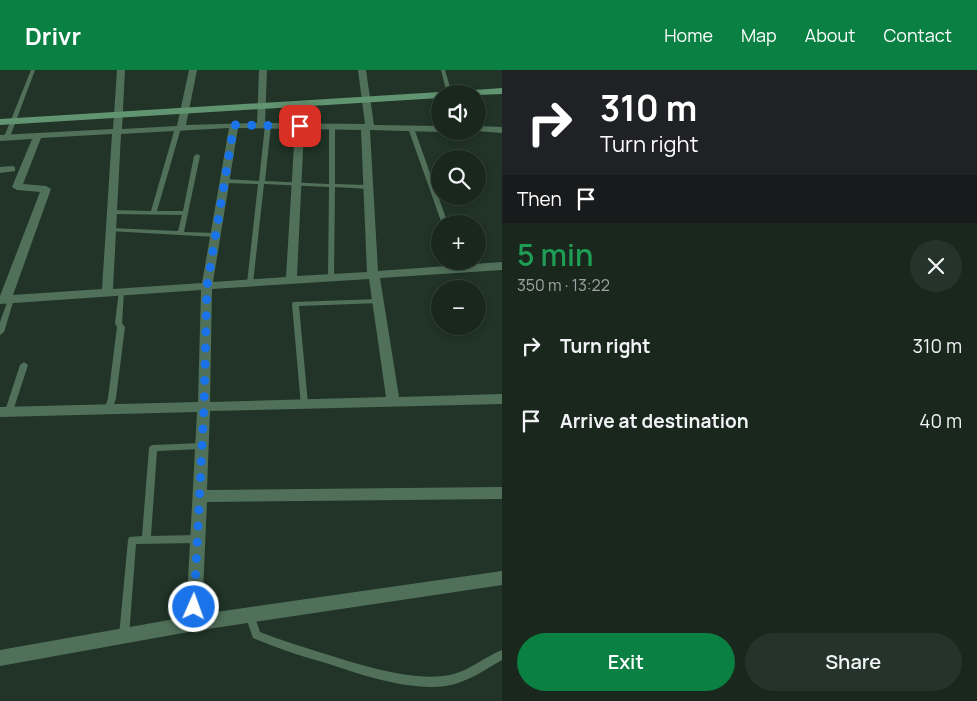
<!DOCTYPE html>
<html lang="en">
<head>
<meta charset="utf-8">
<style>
	body { margin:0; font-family:Manrope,sans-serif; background:#26332a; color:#f1f3f6; height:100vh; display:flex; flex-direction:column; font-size:19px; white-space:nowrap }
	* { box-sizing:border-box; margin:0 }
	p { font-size:16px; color:#9fa5a4 }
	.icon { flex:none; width:28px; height:28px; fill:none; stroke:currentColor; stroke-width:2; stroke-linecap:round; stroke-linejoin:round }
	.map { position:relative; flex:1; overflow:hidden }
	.side { display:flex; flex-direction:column; background:#19271d; width:475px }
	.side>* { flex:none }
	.guide { background:#202124; color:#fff; overflow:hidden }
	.controls { position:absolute; left:431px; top:15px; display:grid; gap:10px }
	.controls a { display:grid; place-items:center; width:55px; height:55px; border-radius:50%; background:#19271d; box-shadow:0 2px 8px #0003,0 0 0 1px #37443b; font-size:25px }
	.pin { position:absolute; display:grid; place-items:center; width:42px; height:42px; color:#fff; margin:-21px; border-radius:10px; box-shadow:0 2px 8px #0006 }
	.me { position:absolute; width:55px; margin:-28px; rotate:2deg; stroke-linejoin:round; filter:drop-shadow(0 0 4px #0008) }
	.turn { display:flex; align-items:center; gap:18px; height:105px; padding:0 15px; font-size:22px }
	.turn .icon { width:65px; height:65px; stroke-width:2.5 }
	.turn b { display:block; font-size:35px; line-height:42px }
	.then { display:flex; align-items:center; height:48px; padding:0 15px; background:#0003; gap:10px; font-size:19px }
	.round { display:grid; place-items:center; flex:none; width:52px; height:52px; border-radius:26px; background:#26332a }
	.headline { display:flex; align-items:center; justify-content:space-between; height:85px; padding:0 15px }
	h1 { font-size:30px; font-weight:600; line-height:38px; color:#1e9e55 }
	.action { display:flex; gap:10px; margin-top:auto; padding:10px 15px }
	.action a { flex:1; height:58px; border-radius:30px; background:#0b8043; color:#fff; font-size:20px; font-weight:600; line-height:58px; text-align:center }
	.action a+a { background:#26332a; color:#f1f3f6 }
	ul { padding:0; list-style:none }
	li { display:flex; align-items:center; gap:15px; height:75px; padding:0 15px }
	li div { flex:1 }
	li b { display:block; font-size:19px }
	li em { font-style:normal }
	header { display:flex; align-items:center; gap:30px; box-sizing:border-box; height:70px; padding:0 25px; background:#0b8043; color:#fff }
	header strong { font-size:24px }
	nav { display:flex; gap:28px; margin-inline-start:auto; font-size:18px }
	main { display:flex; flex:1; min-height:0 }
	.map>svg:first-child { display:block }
</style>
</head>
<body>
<header>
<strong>Drivr</strong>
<nav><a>Home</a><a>Map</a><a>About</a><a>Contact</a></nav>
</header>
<main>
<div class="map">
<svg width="502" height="631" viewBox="0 0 502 631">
	<rect width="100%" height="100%" fill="#213427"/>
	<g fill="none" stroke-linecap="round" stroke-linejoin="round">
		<path fill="#507059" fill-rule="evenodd" d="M31 0H35L10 67 5 68 4 67Z
			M441 0H445L452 24H447Z
			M268 53 271 55 265 111 329 114V56L332 54 335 56V114L368 115 371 117 368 119 335 117 334 207 333 209H331L328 207 329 117 264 114 253 213 250 215 247 213 258 114 225 113 222 111 225 109 259 111 265 55Z
			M178 56 181 58 157 141H183L194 86 197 84 199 85 200 86 184 162 216 163 219 165 216 167 109 161 108 160 111 158 178 161 182 145 112 144 109 142 112 140 151 141 175 58Z
			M411 56 414 58 448 154H442L408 58Z
			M455 191H461L464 199 463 201H459Z
			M119 220H121L124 222 122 253 125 257 116 328 112 340H106L105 338 108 328 117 257 115 253Z
			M9 227H13L14 229 4 262 0 265V252Z
			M379 229H381L382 231 381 233 299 236 308 334 307 336H301L292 234 293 232Z
			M24 292 28 295 13 341 12 343H6L5 341 20 295Z
			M202 373 205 374 206 376 205 378 202 379 157 381 151 466 197 465 200 466 201 469 200 472 197 473 136 474 129 566 127 569 124 571 121 569 119 566 128 470 129 467 142 466 149 378 150 376 153 375Z
			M250 541 253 542 260 562C280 570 301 576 322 583 358 594 417 614 454 604 471 599 485 587 502 580V590C485 600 466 613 446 616 408 621 362 605 326 593 301 586 277 578 253 568L245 545 247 542Z"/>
		<path fill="#507059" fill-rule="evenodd" d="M117 0H125L122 59 177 56 189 0H197L186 55 257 53 259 0H267L265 53 365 54 358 0H366L374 55 440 56V61H442L440 62 370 60 378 201 502 192V200L380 208 399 327 502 324V334L210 341 207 420 502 417V429L207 432 202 544 502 501V515L194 561 0 596V580L186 547 197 342 0 347V337L198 332 201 220 0 234V226L40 122 17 120 12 117 32 69 0 71V65L113 59ZM229 58 202 213 113 219 121 64ZM238 58 295 59 286 207 213 212ZM304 59 361 60 367 202 297 206ZM112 64 102 219 13 225 51 119 46 116 23 114 41 68ZM369 209 386 327 210 332 212 219Z
			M478 56 502 57V63L476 61Z
			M12 96 15 97V101L0 103V97Z"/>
		<path fill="#619470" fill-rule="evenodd" d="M502 18V24L478 25V24H456L460 21Z
			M440 22 443 24H440V28L0 55V49Z"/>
	</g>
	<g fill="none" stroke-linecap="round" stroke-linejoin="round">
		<path stroke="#1a73e8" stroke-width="9" stroke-dasharray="0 16.2" d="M194 537 204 336 207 216 234 55 300 56"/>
	</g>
</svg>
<div class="controls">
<a><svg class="icon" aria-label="sound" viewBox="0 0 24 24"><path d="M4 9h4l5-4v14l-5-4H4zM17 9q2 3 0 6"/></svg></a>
<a><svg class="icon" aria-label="search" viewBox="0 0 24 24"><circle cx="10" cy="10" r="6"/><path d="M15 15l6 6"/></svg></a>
<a>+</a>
<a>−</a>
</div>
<div class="pin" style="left:300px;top:56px;background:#d93025"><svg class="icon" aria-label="arrive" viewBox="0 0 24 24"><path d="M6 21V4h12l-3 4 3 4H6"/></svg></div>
<svg class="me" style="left:194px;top:537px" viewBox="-20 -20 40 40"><circle r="17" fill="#1a73e8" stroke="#fff" stroke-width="3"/><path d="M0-11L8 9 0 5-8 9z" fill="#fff"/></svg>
</div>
<section class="side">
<div class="guide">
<div class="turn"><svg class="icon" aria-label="right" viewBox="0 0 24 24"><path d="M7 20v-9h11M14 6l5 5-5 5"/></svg><div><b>310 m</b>Turn right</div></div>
<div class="then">Then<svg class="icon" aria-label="arrive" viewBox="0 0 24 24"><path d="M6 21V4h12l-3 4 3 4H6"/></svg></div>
</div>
<div class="headline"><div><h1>5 min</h1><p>350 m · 13:22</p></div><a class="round"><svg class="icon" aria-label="close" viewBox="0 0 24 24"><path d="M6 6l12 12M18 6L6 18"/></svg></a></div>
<ul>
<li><svg class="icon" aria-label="right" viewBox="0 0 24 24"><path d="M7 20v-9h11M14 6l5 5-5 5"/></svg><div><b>Turn right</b></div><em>310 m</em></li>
<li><svg class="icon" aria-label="arrive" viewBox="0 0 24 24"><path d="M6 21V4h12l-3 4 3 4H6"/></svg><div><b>Arrive at destination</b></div><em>40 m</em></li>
</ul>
<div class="action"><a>Exit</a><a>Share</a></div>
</section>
</main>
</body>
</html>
